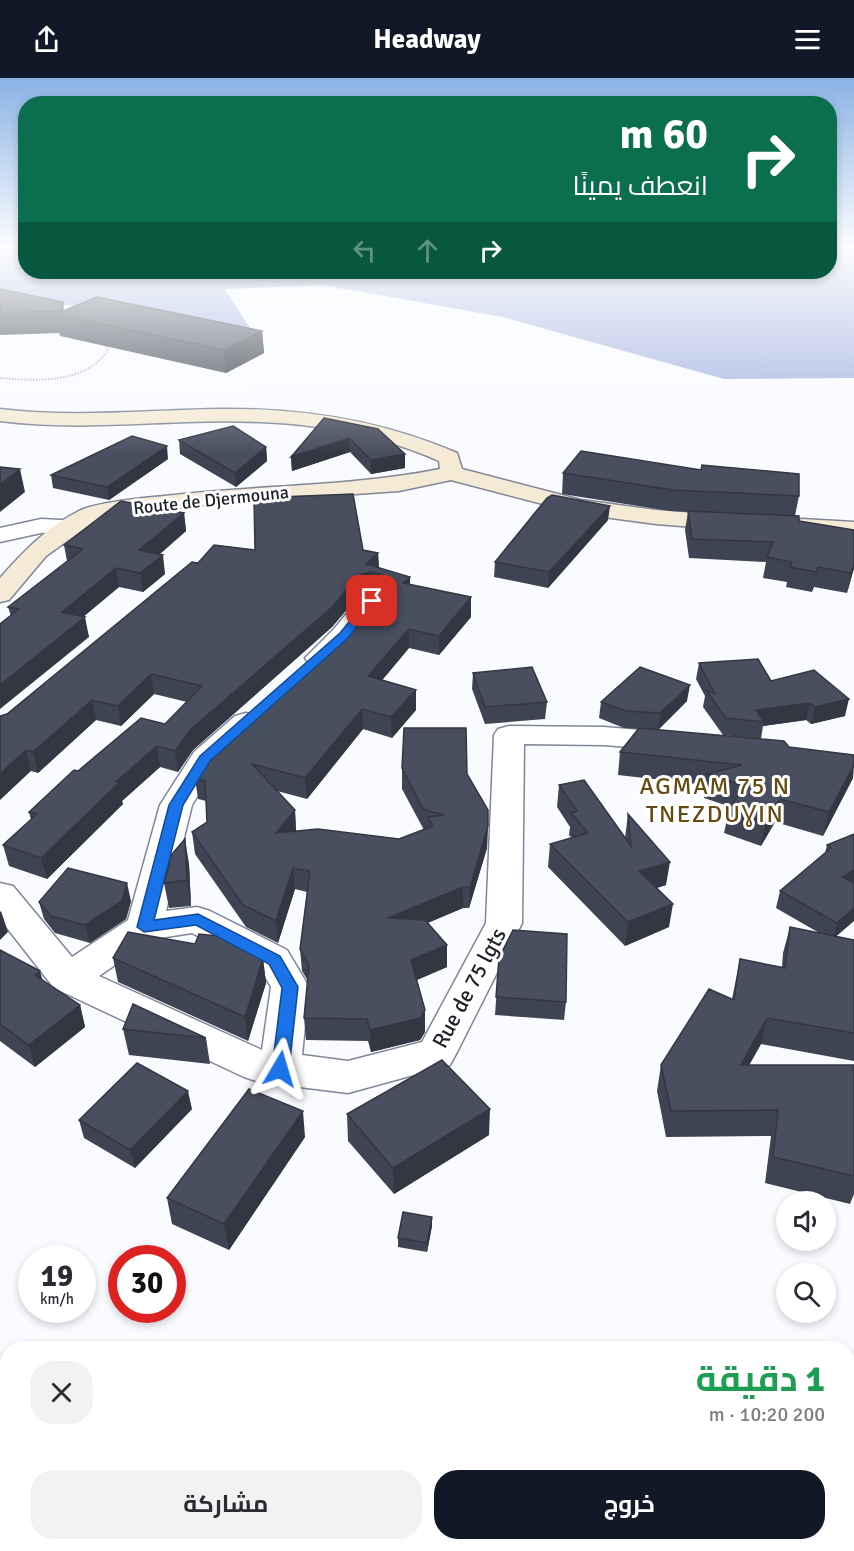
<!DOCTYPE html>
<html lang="ar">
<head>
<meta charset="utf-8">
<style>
	body { margin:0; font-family:Signika,Cairo,sans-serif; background:#f2f2f3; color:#2b2b33; direction:rtl; height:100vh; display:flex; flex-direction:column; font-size:22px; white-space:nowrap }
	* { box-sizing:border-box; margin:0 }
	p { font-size:20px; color:#7c7c81 }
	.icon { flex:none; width:33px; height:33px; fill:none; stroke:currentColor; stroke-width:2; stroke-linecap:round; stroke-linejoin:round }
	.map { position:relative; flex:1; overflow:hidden; direction:ltr }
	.drawer { position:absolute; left:0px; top:1263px; width:855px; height:210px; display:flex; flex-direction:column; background:#fff; border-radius:24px 24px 0 0; box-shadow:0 3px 9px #0003; direction:rtl }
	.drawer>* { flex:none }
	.top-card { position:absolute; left:18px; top:18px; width:819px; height:183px; border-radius:24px; box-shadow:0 3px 9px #0003; direction:rtl; background:#0b6e4f; color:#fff; overflow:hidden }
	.fabs { position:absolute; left:776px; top:1113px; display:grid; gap:12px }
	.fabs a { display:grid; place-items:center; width:60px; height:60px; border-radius:50%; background:#fff; box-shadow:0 3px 9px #0003; font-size:30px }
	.speed { position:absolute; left:18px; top:1167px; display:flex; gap:12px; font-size:30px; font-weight:700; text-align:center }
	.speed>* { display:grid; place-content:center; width:78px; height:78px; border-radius:50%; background:#fff; box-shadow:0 3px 9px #0003; line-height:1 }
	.speed small { font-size:15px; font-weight:400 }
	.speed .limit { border:9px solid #d22; background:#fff; color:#111 }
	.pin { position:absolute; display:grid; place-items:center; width:51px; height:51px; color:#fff; margin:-26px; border-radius:12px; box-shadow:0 3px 9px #0006 }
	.me { position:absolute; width:66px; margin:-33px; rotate:7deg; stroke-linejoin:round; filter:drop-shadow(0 0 4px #0008) }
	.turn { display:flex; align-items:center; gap:21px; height:126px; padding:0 30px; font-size:27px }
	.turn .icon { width:78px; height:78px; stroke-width:2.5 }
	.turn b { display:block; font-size:42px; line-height:51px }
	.lanes { display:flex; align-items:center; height:57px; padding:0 30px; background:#0003; justify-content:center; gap:30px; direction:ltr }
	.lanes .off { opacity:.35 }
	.round { display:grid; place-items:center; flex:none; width:63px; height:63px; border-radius:24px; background:#f2f2f3 }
	.summary { display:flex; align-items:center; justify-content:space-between; height:102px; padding:0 30px }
	h1 { font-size:36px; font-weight:700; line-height:45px; color:#1e9e55 }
	.primary-button { display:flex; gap:12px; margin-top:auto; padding:12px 30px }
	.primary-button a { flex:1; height:69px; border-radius:24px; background:#111827; color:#fff; font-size:24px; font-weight:700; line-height:69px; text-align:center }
	.primary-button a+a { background:#f2f2f3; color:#2b2b33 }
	header { display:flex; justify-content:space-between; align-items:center; height:78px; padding:0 30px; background:#111827; color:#fff; font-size:27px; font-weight:700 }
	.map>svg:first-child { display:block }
</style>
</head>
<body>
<header><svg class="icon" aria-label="menu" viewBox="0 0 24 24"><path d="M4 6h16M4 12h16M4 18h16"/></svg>Headway<svg class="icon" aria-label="share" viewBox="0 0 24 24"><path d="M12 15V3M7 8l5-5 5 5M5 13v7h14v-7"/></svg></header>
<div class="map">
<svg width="854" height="1473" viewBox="0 0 854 1473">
	<rect width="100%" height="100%" fill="#f9fbff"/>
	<path fill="#9eafdd" d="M0 169H25L26 194H830V169H854V300L724 301 503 239 322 207 225 211 265 274 191 251 99 230 0 221Z"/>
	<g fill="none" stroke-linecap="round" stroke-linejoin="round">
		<defs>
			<path id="street" d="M41 441 81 443 85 448 81 453 41 455 0 464V450Z
				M371 515 380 517 384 523C373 539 345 579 328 586 321 589 316 588 309 586L305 580 334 551 362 517Z
				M246 635 257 638 261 644 217 687 192 727 166 833 197 829 210 833 287 872 309 909 302 977 348 983 422 964 486 845 494 657 498 651 509 648 604 649 675 655 686 657 690 664 686 671 675 673 604 667 524 666 522 845 456 976 450 987 348 1015 259 1004 244 999 54 910 0 841V805L13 808 72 879 128 842 160 727 194 674 235 638ZM192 855 261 892 271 909 262 972 99 898 153 861Z"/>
			<path id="secondary" d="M0 331C73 340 146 332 220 331 302 330 381 342 457 375L462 391 581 422 656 432 732 438 740 440 744 445 740 450 732 452 656 446 581 436 451 402 399 413 223 425 137 435 95 443 46 478 9 522 0 524V500C23 474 48 448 79 433 96 424 144 420 164 418 256 407 350 409 440 391L439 383C357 347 277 341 188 344 125 346 63 351 0 343Z
				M802 441 854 444V458L794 453 790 448 794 443Z"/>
		</defs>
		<use href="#street" stroke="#808698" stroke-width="3"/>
		<use href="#secondary" stroke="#808698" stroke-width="3"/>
		<path stroke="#b4b7bc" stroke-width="2" stroke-dasharray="1.5 1.5" stroke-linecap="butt" d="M0 300C36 303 86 306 108 272L104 266"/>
		<use href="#street" fill="#fff" fill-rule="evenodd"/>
		<use href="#secondary" fill="#f5ead6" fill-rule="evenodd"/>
	</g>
	<path fill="#3f4452" d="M0 211 63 224 64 233 262 253 264 275 226 295 60 258 59 255 0 257Z
		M324 340 405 376V390L371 396 350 374 292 393 291 379Z
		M179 362 266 369 267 383 236 409 180 376Z
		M168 381 109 422 53 410 51 397Z
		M563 395 799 418 795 438 799 443 854 490 847 515 814 509 812 514 786 509 787 504 763 500 766 484 689 480 685 452 688 434 670 433 562 416Z
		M184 435 186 453 159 477 165 496 143 514 119 509 83 539 89 559 11 538 8 529 67 483 64 467Z
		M608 442 548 510 494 499 495 484Z
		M255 472H363L378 475 379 490 471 539 439 577 409 570 382 602 416 632 392 660 363 651 307 721 277 713 295 732 296 753 399 761 424 752 402 711V690L467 696 488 732 487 770 469 830H463L428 845 447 867V889L417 902 425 932V954L420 962 371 974 368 963 306 962 304 940 308 903 302 893 300 871 307 814 295 811 278 865 246 849 195 776 192 754 207 744 206 723 198 721 195 700 355 545 378 514 371 513 360 516 332 549 193 672 178 694 160 689 122 723 123 726 47 801 9 788 3 767 31 742 29 734 78 693 165 646 187 624 154 616 121 648 96 642 38 695 31 693 7 636 198 485Z
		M699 585 771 603 845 638 811 646 806 642 763 648 761 661 723 657 703 629 705 618 696 601Z
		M473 595 547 624 545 641 485 646 472 611Z
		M687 623 658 652 789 669 853 700 823 758 775 744 761 768 724 755 729 732 731 729 704 720 706 707 618 697 620 674 639 651 624 650 599 640 601 624Z
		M559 707 625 760 628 736 666 807 657 810 669 849 625 868 548 789 550 766 572 760 569 757 570 749 557 729Z
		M854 756 836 859 854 862V983L761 966 749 987H854V1116L850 1126 765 1105 771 1058 666 1059 657 1013 661 987 732 921 740 881 782 889 783 875 790 849 821 856 776 830 780 813 825 775 827 767Z
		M189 786 191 828 169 830 164 805Z
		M131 823 126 841 90 865 55 855 44 841 39 824Z
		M0 872 43 903 80 927 85 949 35 989 0 963Z
		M113 880 263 881 266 905 248 963 118 904Z
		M499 880 566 924 564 942 495 937Z
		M123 951 206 960 210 986 129 977Z
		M192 1031 135 1090 84 1060 79 1042Z
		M347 1036 489 1057 394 1116 348 1063Z
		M305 1059 229 1172 172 1146 167 1120Z
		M432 1139V1148L427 1174 398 1169V1160Z"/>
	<path fill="#333742" d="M262 253 264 275 226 295 224 272Z
		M349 360 350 374 292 393 291 379Z
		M167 368 168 381 109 422 107 409Z
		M266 369 267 383 236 409 235 395Z
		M405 376V390L371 396V382Z
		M20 391 25 414 0 434V407Z
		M610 428 608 442 548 510 549 494Z
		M184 435 186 453 142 491 139 472Z
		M378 475 379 494H370L371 513 360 516 332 549 193 672 178 694 175 673 190 652Z
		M163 477 165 496 143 514 140 495Z
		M854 486V490L847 515 851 495Z
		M116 490 119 509 66 553 62 534Z
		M410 499V518L403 505Z
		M471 519V539L439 577V558Z
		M85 539 89 559 0 631V607Z
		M409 551V570L369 618 368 598Z
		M151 596 154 616 121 648 118 628Z
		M690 607 687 623 658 652 660 635Z
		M416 612V632L392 660 391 639Z
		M849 621 845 638 811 646 815 629Z
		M92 622 96 642 38 695 33 674Z
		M810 625 806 642 763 648 764 644 756 632Z
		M362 631 363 651 307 721 305 700Z
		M157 668 160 689 122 723 123 726 47 801 41 780 116 704Z
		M26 672 31 693 0 722V696Z
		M854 687 853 700 823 758 829 734Z
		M780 721 775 744 761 768 766 744Z
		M295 732 296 753 276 755Z
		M488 748 487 770 469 830 470 809Z
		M185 761 189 786 191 828 187 802Z
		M670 784 666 807 636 816 639 793Z
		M293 790 295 811 278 865 276 843Z
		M854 792V807L842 799Z
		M127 805 131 823 126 841 90 865 85 847Z
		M463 809V830L388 861V840Z
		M673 826 669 849 625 868 628 844Z
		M854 830V843L832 862 837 845Z
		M1 833 8 854 0 862V834Z
		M447 867V889L412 904 411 882Z
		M263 881 266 905 248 963 245 939Z
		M40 893 46 915 35 897Z
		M80 927 85 949 35 989 29 967Z
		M425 932V954L420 962 371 974 370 952Z
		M767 940 761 966 734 1014 741 987Z
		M188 1013 192 1031 135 1090 130 1072Z
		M490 1031 489 1057 394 1116 393 1090Z
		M303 1033 305 1059 229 1172 224 1146Z
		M432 1139V1148L427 1174V1165Z"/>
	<path fill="#494f5f" stroke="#333742" stroke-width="1.5" d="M0 211 63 224 62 233 0 235Z
		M97 219 262 253 224 272 56 236Z
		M324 340 378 351 405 376 371 382 349 360 291 379Z
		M233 348 266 369 235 395 179 362Z
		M132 358 167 368 107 409 51 397Z
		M581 373 701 392 702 387 799 396V418L673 412 563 395Z
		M0 389 20 391 0 407Z
		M353 416 363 472 378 475 366 486 410 499 403 505 471 519 439 558 409 551 368 598 416 612 391 639 362 631 305 700 252 686 295 732 276 755 318 751 399 761 433 748 428 739 444 737 426 732 422 729 402 690 404 650H466L467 696 488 732V748L470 809H463L388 840 425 842 447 867 411 882 425 932 420 940 370 952 367 941 304 940 309 887 300 871 310 793 293 790 276 843 243 827 192 754 207 744 205 703 195 700 216 668 355 545 386 504 380 496 370 494 360 497 331 530 190 652 175 673 157 668 116 704 119 705 41 780 3 767 37 736 29 734 74 692 78 693 141 640 165 646 202 608 151 596 118 628 92 622 33 674 26 672 0 696V638L7 636 192 484 198 485 214 467 255 472 254 420Z
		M552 417 610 428 549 494 495 484 547 420Z
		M121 423 184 435 139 472 163 477 140 495 116 490 62 534 85 539 0 607V546L19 531 8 529 83 471 64 467Z
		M688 433 799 438V443L854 452V486L851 495 818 489 816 494 790 489 792 484 767 479 773 464 692 461Z
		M758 581 771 603 814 592 849 621 815 629 810 625 756 632 764 644 726 640 706 612 715 616 699 585Z
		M532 589 547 624 485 629 473 595Z
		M640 589 690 607 660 635 626 633 601 624Z
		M639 650 784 663 789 669 854 677V687L829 734 780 721 766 744 729 732 744 708 708 696 742 687 620 674Z
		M584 702 631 768 628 736 670 784 639 793 673 826 628 844 550 766 588 755 571 735 577 733 559 707Z
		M854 756V792L842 799 854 805V830L837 845 780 813 831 770 827 767Z
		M185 761 187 802 164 805 172 776Z
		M68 790 127 805 122 823 85 847 51 838 39 824Z
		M790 849 854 862V955L767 940 741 987H854V1098L773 1079 778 1032 671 1033 661 987 709 911 734 922 740 881 785 890Z
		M513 852 567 856 566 924 496 919 499 880Z
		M128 854 195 866 199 856 238 860 257 870 263 881 245 939 113 880Z
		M0 872 40 893 35 897 80 927 29 967 0 946Z
		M133 926 206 960 123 951Z
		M442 982 490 1031 393 1090 347 1036Z
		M137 985 188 1013 130 1072 79 1042Z
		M249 1011 303 1033 224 1146 167 1120Z
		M403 1134 432 1139 427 1165 398 1160Z"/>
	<linearGradient id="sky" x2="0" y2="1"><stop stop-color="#8ab2e4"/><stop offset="0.45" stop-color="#fcfdff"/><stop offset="1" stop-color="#fcfdff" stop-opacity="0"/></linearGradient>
	<rect width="854" height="376" fill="url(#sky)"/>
	<path fill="#1a73e8" stroke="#114b97" stroke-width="1.5" d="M372 520 377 523 348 560 210 683 183 727 154 842 198 836 280 878 298 909 289 991 286 996 280 998 274 996 272 991 282 910 269 886 196 847 144 854 137 849 169 727 200 678 340 555 368 521Z"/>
	<g text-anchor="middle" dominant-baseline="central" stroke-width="6" stroke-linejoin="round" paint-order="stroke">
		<g font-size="18" fill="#1d2027" stroke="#fff">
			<text transform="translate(211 422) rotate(-6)">Route de Djermouna</text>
		</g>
		<g font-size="22" fill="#1d2027" stroke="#fff">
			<text transform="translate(469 910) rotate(-62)">Rue de 75 lgts</text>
		</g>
		<g font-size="24" letter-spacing="1.5" fill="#654a11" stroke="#fff">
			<text x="715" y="708">AGMAM 75 N<tspan x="715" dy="28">TNEZDUƔIN</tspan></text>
		</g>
	</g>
</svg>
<div class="fabs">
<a><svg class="icon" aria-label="sound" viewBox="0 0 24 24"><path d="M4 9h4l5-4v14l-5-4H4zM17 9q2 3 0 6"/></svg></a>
<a><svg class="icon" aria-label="search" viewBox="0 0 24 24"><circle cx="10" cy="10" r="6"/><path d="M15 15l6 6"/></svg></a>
</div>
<div class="speed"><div>19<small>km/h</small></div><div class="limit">30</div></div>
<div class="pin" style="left:372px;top:523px;background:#d93025"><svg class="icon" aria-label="arrive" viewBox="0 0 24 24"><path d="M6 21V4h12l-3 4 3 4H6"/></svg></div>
<svg class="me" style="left:280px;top:991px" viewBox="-20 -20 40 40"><path d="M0-17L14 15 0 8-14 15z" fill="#1a73e8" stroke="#fff" stroke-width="4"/></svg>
<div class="top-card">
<div class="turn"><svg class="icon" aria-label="right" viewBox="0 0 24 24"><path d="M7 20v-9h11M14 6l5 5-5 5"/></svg><div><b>60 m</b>انعطف يمينًا</div></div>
<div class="lanes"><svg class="icon off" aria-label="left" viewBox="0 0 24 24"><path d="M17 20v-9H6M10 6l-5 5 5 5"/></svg><svg class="icon off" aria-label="ahead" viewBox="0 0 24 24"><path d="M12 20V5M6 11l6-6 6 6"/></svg><svg class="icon" aria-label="right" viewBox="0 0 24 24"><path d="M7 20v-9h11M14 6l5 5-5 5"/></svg></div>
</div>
<section class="drawer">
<div class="summary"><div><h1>1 دقيقة</h1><p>200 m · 10:20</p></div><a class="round"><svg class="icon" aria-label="close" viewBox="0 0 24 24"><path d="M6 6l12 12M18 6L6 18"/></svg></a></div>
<div class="primary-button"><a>خروج</a><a>مشاركة</a></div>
</section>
</div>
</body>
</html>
